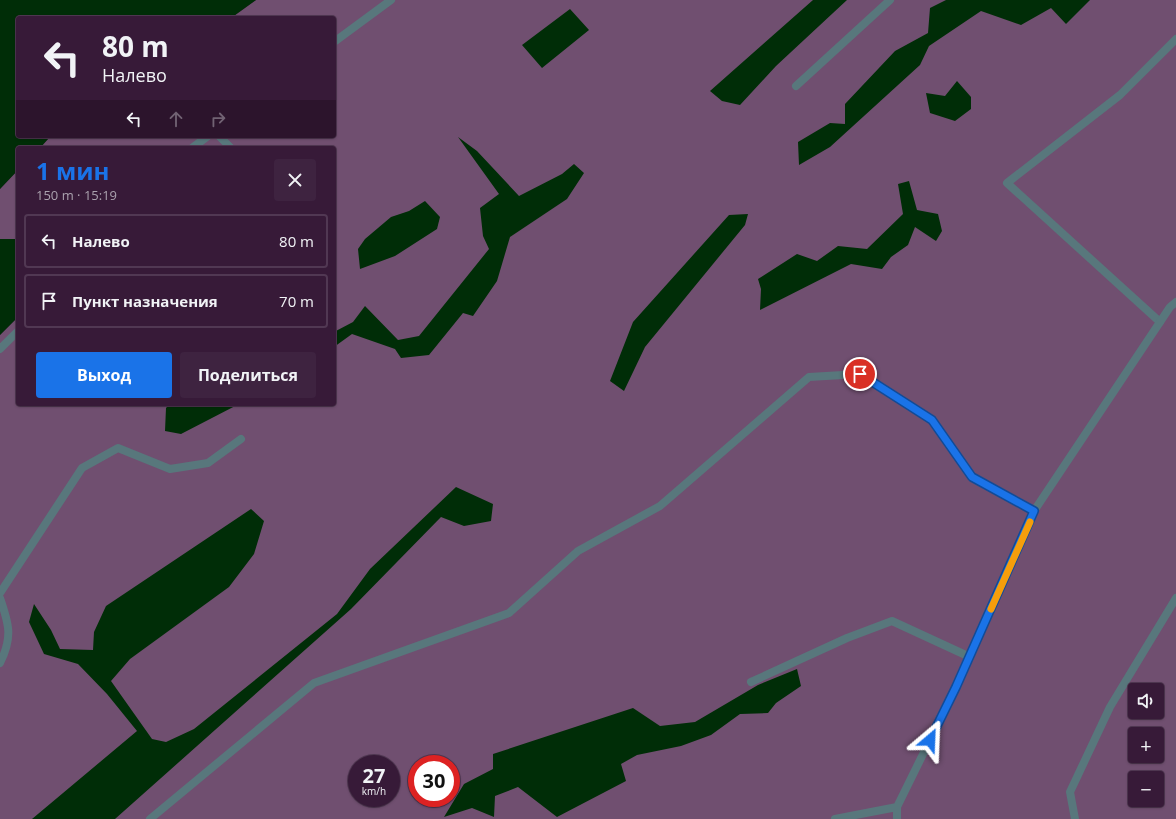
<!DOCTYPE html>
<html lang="ru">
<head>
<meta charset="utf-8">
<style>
	body { margin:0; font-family:"Open Sans",sans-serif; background:#3e2340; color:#f1f3f6; height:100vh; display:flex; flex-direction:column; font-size:15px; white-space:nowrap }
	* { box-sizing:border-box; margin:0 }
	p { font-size:13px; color:#aaa1ae }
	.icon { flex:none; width:22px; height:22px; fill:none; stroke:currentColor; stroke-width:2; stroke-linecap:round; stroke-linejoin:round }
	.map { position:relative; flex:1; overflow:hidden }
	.sheet { position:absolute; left:16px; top:146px; width:320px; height:260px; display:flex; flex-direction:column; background:#371a38; border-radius:4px; box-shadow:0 1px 3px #0004,0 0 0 1px #513853 }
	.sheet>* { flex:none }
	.top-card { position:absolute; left:16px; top:16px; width:320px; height:122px; border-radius:4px; box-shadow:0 1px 3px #0004,0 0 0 1px #513853; background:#371a38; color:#f1f3f6; overflow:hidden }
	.buttons { position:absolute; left:1128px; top:683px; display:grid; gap:8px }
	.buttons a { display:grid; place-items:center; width:36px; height:36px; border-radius:4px; background:#371a38; box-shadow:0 1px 3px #0004,0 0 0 1px #513853; font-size:20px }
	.speed { position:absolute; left:348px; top:755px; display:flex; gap:8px; font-size:20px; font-weight:700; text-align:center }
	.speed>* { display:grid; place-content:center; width:52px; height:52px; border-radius:50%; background:#371a38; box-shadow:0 1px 3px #0004,0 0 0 1px #513853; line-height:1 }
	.speed small { font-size:10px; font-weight:400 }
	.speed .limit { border:6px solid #d22; background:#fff; color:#111 }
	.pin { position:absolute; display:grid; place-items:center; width:34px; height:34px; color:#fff; margin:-17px; border:2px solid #fff; border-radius:50%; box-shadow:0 1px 4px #0007 }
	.me { position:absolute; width:44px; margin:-22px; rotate:26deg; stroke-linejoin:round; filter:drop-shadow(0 0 3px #0008) }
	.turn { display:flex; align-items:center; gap:14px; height:84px; padding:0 20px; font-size:18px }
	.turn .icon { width:52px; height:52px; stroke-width:2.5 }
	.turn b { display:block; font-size:28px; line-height:34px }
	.lanes { display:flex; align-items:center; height:38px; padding:0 20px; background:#0003; justify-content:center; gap:20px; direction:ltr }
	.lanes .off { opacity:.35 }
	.round { display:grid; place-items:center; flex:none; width:42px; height:42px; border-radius:4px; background:#3e2340 }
	.summary { display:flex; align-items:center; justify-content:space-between; height:68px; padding:0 20px }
	h1 { font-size:24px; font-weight:700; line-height:30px; color:#1a73e8 }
	.action { display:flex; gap:8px; margin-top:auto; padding:8px 20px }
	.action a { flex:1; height:46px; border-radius:4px; background:#1a73e8; color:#fff; font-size:16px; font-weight:700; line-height:46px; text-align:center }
	.action a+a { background:#3e2340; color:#f1f3f6 }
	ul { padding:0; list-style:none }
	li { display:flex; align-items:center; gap:12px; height:54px; margin:0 8px 6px; padding:0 12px; border:2px solid #513853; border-radius:4px }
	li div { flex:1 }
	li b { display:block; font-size:15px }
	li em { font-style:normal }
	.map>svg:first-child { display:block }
</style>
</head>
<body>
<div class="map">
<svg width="1176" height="819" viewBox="0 0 1176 819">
	<rect width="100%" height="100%" fill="#49224a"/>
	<path fill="#704f70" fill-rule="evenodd" d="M256 0H1176V819H0V335L18 317V404H334V148H40L48 139 55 136H334V18H231ZM1135 690H1157V712H1135ZM1135 734H1157V756H1135ZM357 764H391V798H357ZM417 764H451V798H417ZM1135 778H1157V800H1135Z
		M18 170V239H0V189Z"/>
	<path fill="#002d07" d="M0 0H256L231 18H18V136H55L48 139 40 148H18V170L0 189Z
		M813 0H847L776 66 740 105 722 101 710 91Z
		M946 0H1090L1066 24 1051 8 1021 25 981 11 929 46 920 65 830 147 799 165 798 142 830 123 845 124V104L895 51 928 33 930 8Z
		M570 9 589 30 542 68 522 45Z
		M957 81 971 97V109L955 121 930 113 926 93 945 96Z
		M458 137 477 151 519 196 562 174 574 164 584 173 567 199 510 237 497 281 473 316 463 313 429 355 401 358 395 349 352 334 334 347V332L353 322 365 306 398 340 419 336 489 249 483 236 480 208 499 194Z
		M909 181 917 210 938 214 942 231 936 241 915 227 908 245 891 257 882 269 851 264 760 310 761 289 758 279 797 254 817 261 838 246 867 249 903 214 898 184Z
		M425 201 440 217 437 229 395 256 360 269 358 249 365 239 391 217 409 211Z
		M748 214 745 225 645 347 624 391 610 381 633 322 729 215Z
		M0 239H18V317L0 335Z
		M170 404H239L181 434 165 431 166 408Z
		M456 487 493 504 491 521 464 526 441 517 351 609 115 819H32L137 731 107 694 78 664 44 654 29 622 34 604 51 630 60 649 93 650 94 632 106 606 251 509 264 521 254 554 229 587 130 659 111 681 152 739 166 742 194 729 337 614 370 569Z
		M797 669 801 686 776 703 768 713 740 714 711 735 681 746 637 755 621 764 626 781 557 817 518 787 495 796 494 817 472 808 444 817 464 784 493 769V754L633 708 660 726 695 722 758 685Z"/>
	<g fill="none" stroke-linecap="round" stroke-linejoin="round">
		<path stroke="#58777c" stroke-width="8" d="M796 86 890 0
			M219 136 231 148
			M1160 322 1007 183 1120 95 1176 39
			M0 593 82 468 118 448 170 469 208 463 241 439
			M0 598C9 624 13 637 0 663
			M751 682 847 638 892 621 970 657"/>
		<path stroke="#58777c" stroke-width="8" d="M334 42 391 0
			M192 148 208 136
			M0 349 18 331
			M150 819 314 683 509 613 578 551 660 506 809 377 860 374 932 420 972 477 1034 511
			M835 819 897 807 956 687 1034 511 1170 307 1176 302
			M897 819V807
			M1075 819 1070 792 1110 707 1176 598"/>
	</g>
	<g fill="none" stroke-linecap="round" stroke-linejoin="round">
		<defs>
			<path id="route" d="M860 374 932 420 972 477 1034 511 956 687 930 740"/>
		</defs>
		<use href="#route" stroke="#114b97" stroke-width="10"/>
		<use href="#route" stroke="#1a73e8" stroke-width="7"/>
		<path stroke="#f59e0b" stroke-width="7" d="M991 609 1030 522"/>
	</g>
</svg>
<div class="buttons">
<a><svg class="icon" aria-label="sound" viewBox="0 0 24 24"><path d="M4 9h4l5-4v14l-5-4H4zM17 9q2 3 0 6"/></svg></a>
<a>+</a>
<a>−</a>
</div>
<div class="speed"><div>27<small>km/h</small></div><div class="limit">30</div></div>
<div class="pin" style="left:860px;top:374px;background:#d93025"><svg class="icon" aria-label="arrive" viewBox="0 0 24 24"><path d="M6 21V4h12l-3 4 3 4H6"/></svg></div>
<svg class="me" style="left:930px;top:740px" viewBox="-20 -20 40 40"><path d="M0-17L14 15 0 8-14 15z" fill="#1a73e8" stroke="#fff" stroke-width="4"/></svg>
<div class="top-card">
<div class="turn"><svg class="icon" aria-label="left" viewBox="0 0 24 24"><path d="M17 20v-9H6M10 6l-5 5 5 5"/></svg><div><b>80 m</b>Налево</div></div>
<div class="lanes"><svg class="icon" aria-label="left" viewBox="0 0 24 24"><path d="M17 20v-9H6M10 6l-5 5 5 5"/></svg><svg class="icon off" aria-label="ahead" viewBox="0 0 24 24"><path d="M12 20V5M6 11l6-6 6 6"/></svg><svg class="icon off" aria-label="right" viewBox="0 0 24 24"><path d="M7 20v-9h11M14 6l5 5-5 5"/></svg></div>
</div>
<section class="sheet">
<div class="summary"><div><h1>1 мин</h1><p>150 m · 15:19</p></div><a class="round"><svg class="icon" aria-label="close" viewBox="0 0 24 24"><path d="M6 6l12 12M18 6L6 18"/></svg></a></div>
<ul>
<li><svg class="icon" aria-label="left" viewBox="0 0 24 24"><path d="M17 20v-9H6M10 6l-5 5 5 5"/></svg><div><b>Налево</b></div><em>80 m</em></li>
<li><svg class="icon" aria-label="arrive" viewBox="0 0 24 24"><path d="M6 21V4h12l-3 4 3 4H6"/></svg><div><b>Пункт назначения</b></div><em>70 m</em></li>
</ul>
<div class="action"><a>Выход</a><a>Поделиться</a></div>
</section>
</div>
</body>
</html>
